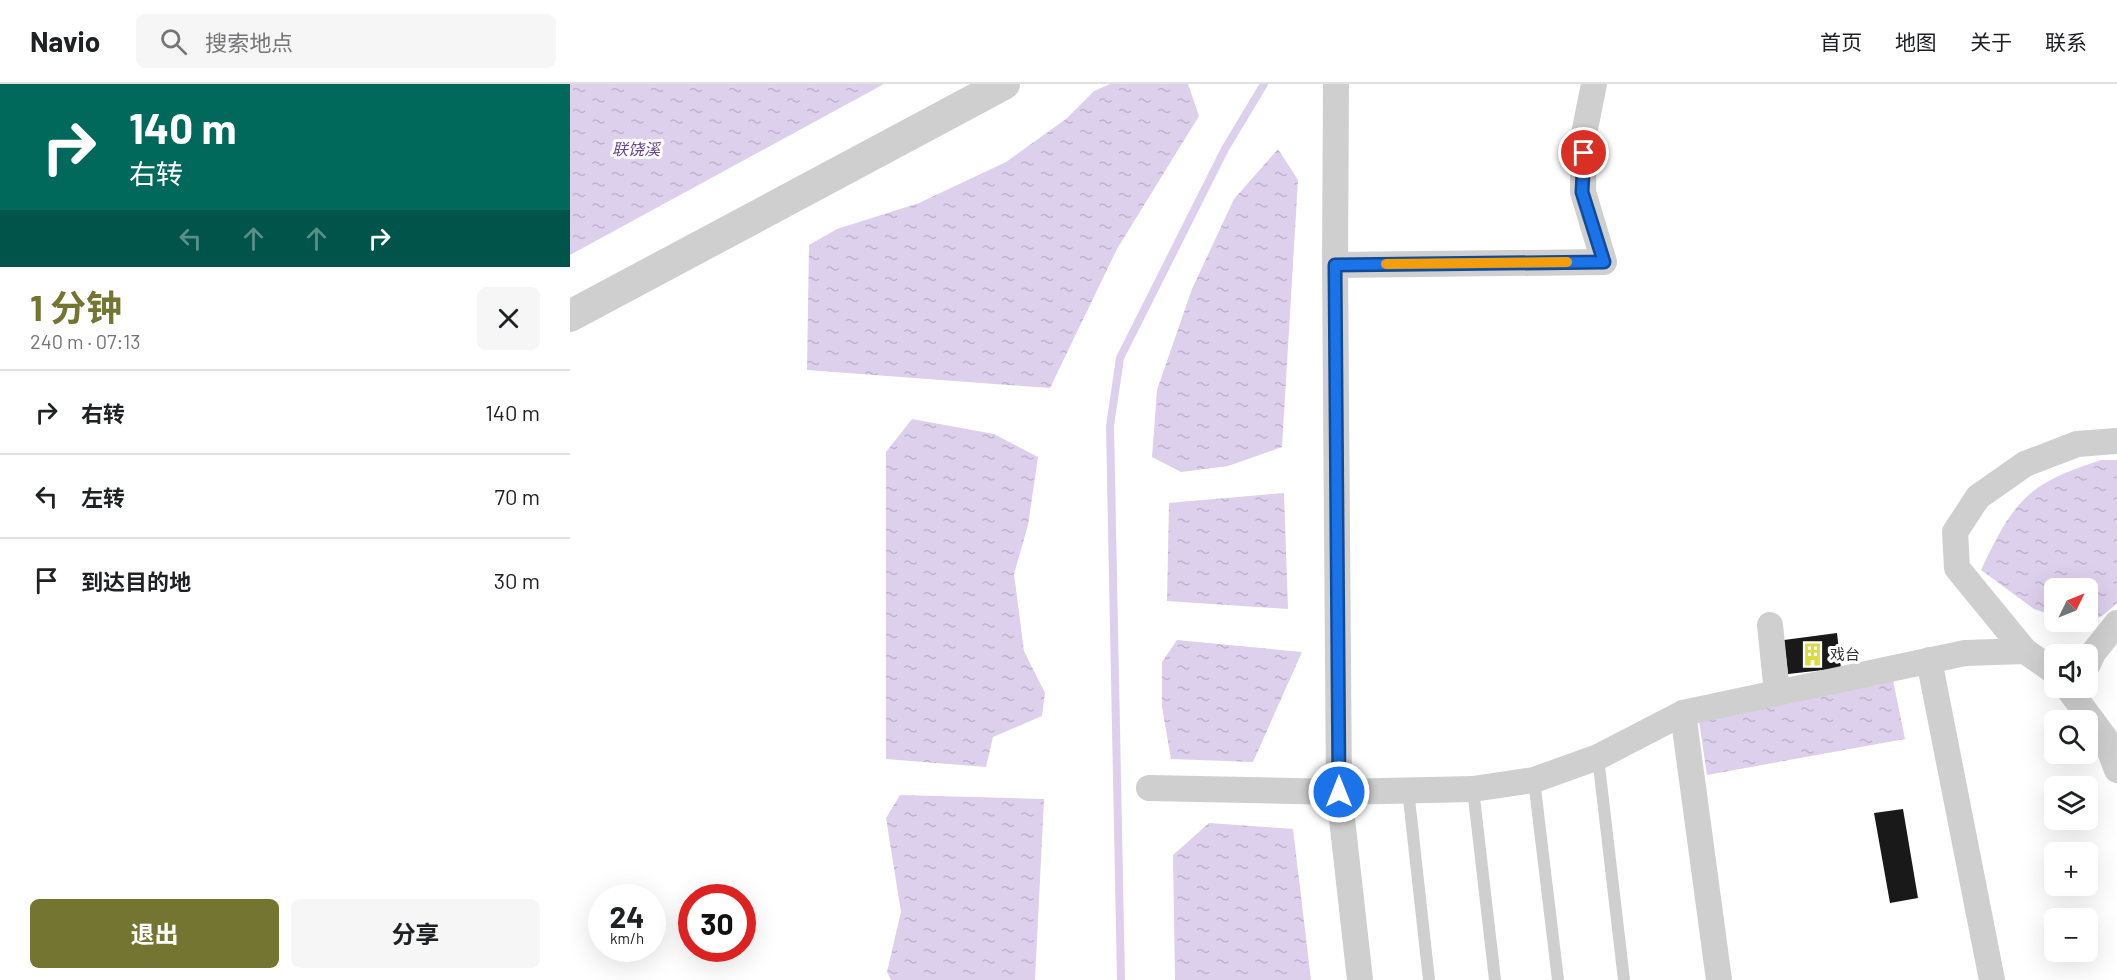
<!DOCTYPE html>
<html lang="zh">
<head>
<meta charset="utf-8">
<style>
	body { margin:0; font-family:Barlow,"Noto Sans SC",sans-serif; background:#f6f6f6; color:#202124; height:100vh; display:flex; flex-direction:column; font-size:22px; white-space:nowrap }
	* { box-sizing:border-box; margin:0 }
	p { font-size:20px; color:#757577 }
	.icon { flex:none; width:33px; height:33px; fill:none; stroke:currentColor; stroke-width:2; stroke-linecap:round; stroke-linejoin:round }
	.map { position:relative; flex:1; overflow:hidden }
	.panel { display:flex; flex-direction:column; background:#fff; width:570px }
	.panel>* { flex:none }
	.top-card { background:#00695c; color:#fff; overflow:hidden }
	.needle { width:39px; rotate:47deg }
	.controls { position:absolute; left:1474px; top:494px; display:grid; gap:12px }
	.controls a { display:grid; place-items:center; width:54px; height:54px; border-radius:9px; background:#fff; box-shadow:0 6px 24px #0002; font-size:30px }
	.speed { position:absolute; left:18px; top:800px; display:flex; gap:12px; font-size:30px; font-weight:700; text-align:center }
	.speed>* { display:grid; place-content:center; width:78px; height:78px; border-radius:50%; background:#fff; box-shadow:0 6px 24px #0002; line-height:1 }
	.speed small { font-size:15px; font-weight:400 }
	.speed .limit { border:9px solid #d22; background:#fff; color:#111 }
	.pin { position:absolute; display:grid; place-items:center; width:51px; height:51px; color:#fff; margin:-26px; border:3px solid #fff; border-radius:50%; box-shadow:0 2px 6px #0007 }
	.me { position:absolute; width:66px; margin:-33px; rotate:0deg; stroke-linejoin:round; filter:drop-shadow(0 0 4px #0008) }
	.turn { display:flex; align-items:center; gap:21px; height:126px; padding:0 30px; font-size:27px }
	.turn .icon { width:78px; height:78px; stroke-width:2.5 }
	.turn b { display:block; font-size:42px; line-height:51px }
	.lanes { display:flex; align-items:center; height:57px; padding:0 30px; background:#0003; justify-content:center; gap:30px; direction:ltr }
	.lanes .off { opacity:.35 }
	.round { display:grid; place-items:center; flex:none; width:63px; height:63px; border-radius:9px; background:#f6f6f6 }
	.head { display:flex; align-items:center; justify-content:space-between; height:102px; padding:0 30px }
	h1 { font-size:36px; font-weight:700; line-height:45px; color:#757532 }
	.button { display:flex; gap:12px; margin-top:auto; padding:12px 30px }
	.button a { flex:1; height:69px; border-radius:9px; background:#757532; color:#fff; font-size:24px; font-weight:700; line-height:69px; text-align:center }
	.button a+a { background:#f6f6f6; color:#202124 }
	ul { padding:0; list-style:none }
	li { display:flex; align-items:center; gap:18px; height:84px; padding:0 30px; border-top:2px solid #e0e0e0 }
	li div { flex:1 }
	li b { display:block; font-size:22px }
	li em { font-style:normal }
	header { display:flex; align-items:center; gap:36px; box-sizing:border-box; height:84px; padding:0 30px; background:#fff; border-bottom:2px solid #e0e0e0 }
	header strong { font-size:28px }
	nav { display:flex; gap:33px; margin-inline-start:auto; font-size:21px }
	.search { width:420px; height:54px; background:#f6f6f6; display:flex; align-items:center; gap:15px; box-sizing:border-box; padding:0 21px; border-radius:9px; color:#757577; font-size:22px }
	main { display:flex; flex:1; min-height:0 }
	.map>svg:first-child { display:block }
</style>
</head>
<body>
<header>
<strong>Navio</strong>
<div class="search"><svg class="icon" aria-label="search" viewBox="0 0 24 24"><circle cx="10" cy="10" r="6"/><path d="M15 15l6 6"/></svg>搜索地点</div>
<nav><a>首页</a><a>地图</a><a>关于</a><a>联系</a></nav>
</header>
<main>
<section class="panel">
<div class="top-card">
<div class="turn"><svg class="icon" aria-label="right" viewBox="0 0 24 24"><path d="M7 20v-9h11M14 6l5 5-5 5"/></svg><div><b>140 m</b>右转</div></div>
<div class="lanes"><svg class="icon off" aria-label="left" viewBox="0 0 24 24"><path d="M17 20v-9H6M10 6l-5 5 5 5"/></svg><svg class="icon off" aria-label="ahead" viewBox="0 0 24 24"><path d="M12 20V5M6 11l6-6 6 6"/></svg><svg class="icon off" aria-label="ahead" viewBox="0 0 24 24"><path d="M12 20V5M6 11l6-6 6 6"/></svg><svg class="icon" aria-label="right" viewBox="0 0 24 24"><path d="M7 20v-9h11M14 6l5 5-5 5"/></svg></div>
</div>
<div class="head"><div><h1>1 分钟</h1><p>240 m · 07:13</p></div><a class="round"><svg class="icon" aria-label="close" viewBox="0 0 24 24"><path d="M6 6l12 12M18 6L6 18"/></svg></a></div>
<ul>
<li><svg class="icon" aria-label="right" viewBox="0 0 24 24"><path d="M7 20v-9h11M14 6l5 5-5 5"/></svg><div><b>右转</b></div><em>140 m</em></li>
<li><svg class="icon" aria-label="left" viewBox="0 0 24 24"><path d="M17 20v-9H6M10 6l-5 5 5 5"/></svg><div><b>左转</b></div><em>70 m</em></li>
<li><svg class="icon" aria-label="arrive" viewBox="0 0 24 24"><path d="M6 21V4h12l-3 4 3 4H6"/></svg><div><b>到达目的地</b></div><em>30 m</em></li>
</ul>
<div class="button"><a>退出</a><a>分享</a></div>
</section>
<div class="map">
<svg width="1547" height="896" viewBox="0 0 1547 896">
	<defs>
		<pattern id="water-ripples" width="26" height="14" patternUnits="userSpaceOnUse" patternTransform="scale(1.5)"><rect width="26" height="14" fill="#ddd0ec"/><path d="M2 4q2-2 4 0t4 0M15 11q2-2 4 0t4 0" fill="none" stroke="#beb3cb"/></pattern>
	</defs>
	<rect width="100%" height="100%" fill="#fff"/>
	<path fill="url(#water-ripples)" d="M0 0H314L0 171Z
		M540 0H618L629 32 547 165 480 304 237 286 239 161 267 145 349 119 436 78 496 35 524 7Z
		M708 65 728 96 712 363 658 382 611 388 582 373 587 306 622 205 664 115Z
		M342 335 424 350 468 373 458 441 444 490 454 567 475 609 472 632 423 653 416 683 316 675V368Z
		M1531 376H1547V519C1534 532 1522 541 1503 537H1518V504H1485V532L1464 525 1411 486C1444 416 1457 400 1531 376Z
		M714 409 718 525 597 517 599 419Z
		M607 556 732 568 683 678 601 675 592 623V578Z
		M1323 596 1335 655 1137 691 1129 637Z
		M330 711 474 715 465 896H321L317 888 331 828 316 734Z
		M639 739 723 745 741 896H605L603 771Z"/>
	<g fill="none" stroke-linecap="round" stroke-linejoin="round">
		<path stroke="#ddd0ec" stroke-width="8" d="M551 896 540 342 550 274 655 65 694 0"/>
	</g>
	<path fill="#191919" d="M1267 549 1271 584 1218 590 1214 556Z
		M1333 725 1348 814 1320 819 1304 729Z"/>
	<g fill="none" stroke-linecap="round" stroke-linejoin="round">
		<path stroke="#cfcfcf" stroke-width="12" d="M1028 673 1054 896
			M964 696 988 896
			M903 705 925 896
			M838 706 859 896"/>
		<path stroke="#cfcfcf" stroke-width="26" d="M766 0 765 181 769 708 790 896
			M765 181 1034 178 1013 108 1014 50 1024 0
			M1200 541 1207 609
			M1455 567 1387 484 1385 448 1408 413 1455 380 1507 360 1547 357
			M1359 576 1422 896
			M1518 580 1523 569 1547 539
			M1497 603 1535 654 1547 686
			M1113 629 1149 896
			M579 704 769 708 903 705 964 696 1028 673 1113 629 1395 569 1455 567 1485 588"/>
		<path stroke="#cfcfcf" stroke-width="32" d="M0 232 434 0"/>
	</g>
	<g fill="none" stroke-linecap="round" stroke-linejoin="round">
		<defs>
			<path id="route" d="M769 708 765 181 1034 178 1012 108 1014 69"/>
		</defs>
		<use href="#route" stroke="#114b97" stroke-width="15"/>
		<use href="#route" stroke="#1a73e8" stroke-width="10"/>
		<path stroke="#f59e0b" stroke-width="10" d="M816 180 997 178"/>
	</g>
	<defs>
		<symbol id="building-bare" viewBox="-9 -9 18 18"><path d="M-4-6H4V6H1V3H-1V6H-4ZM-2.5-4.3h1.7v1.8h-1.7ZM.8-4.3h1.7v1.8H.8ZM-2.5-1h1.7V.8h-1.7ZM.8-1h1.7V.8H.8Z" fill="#dcdb42" stroke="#fff" stroke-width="2.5" paint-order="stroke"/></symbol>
	</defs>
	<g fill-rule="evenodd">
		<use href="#building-bare" x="1226" y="554" width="33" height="33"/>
	</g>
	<g text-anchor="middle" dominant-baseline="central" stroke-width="6" stroke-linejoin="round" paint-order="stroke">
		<g font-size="15" fill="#323232" stroke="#fff" text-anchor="start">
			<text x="1260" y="570">戏台</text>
		</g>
		<g font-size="16" font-style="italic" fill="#674491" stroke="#fff">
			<text x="66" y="64">联饶溪</text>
		</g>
	</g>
</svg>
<div class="controls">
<a><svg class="needle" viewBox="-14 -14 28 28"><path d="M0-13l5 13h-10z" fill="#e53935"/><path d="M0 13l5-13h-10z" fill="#757577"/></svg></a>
<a><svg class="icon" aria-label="sound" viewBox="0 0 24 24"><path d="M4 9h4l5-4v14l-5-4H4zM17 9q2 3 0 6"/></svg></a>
<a><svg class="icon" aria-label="search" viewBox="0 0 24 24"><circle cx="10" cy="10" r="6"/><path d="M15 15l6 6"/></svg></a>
<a><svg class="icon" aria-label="layers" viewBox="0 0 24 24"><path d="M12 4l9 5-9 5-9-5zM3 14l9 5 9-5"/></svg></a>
<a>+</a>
<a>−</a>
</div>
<div class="speed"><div>24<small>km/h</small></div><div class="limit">30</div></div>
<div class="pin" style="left:1014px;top:69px;background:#d93025"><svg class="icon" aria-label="arrive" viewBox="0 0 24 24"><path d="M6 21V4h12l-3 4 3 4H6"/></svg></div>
<svg class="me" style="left:769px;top:708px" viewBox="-20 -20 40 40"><circle r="17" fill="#1a73e8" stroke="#fff" stroke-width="3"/><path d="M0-11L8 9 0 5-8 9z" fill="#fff"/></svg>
</div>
</main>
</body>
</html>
